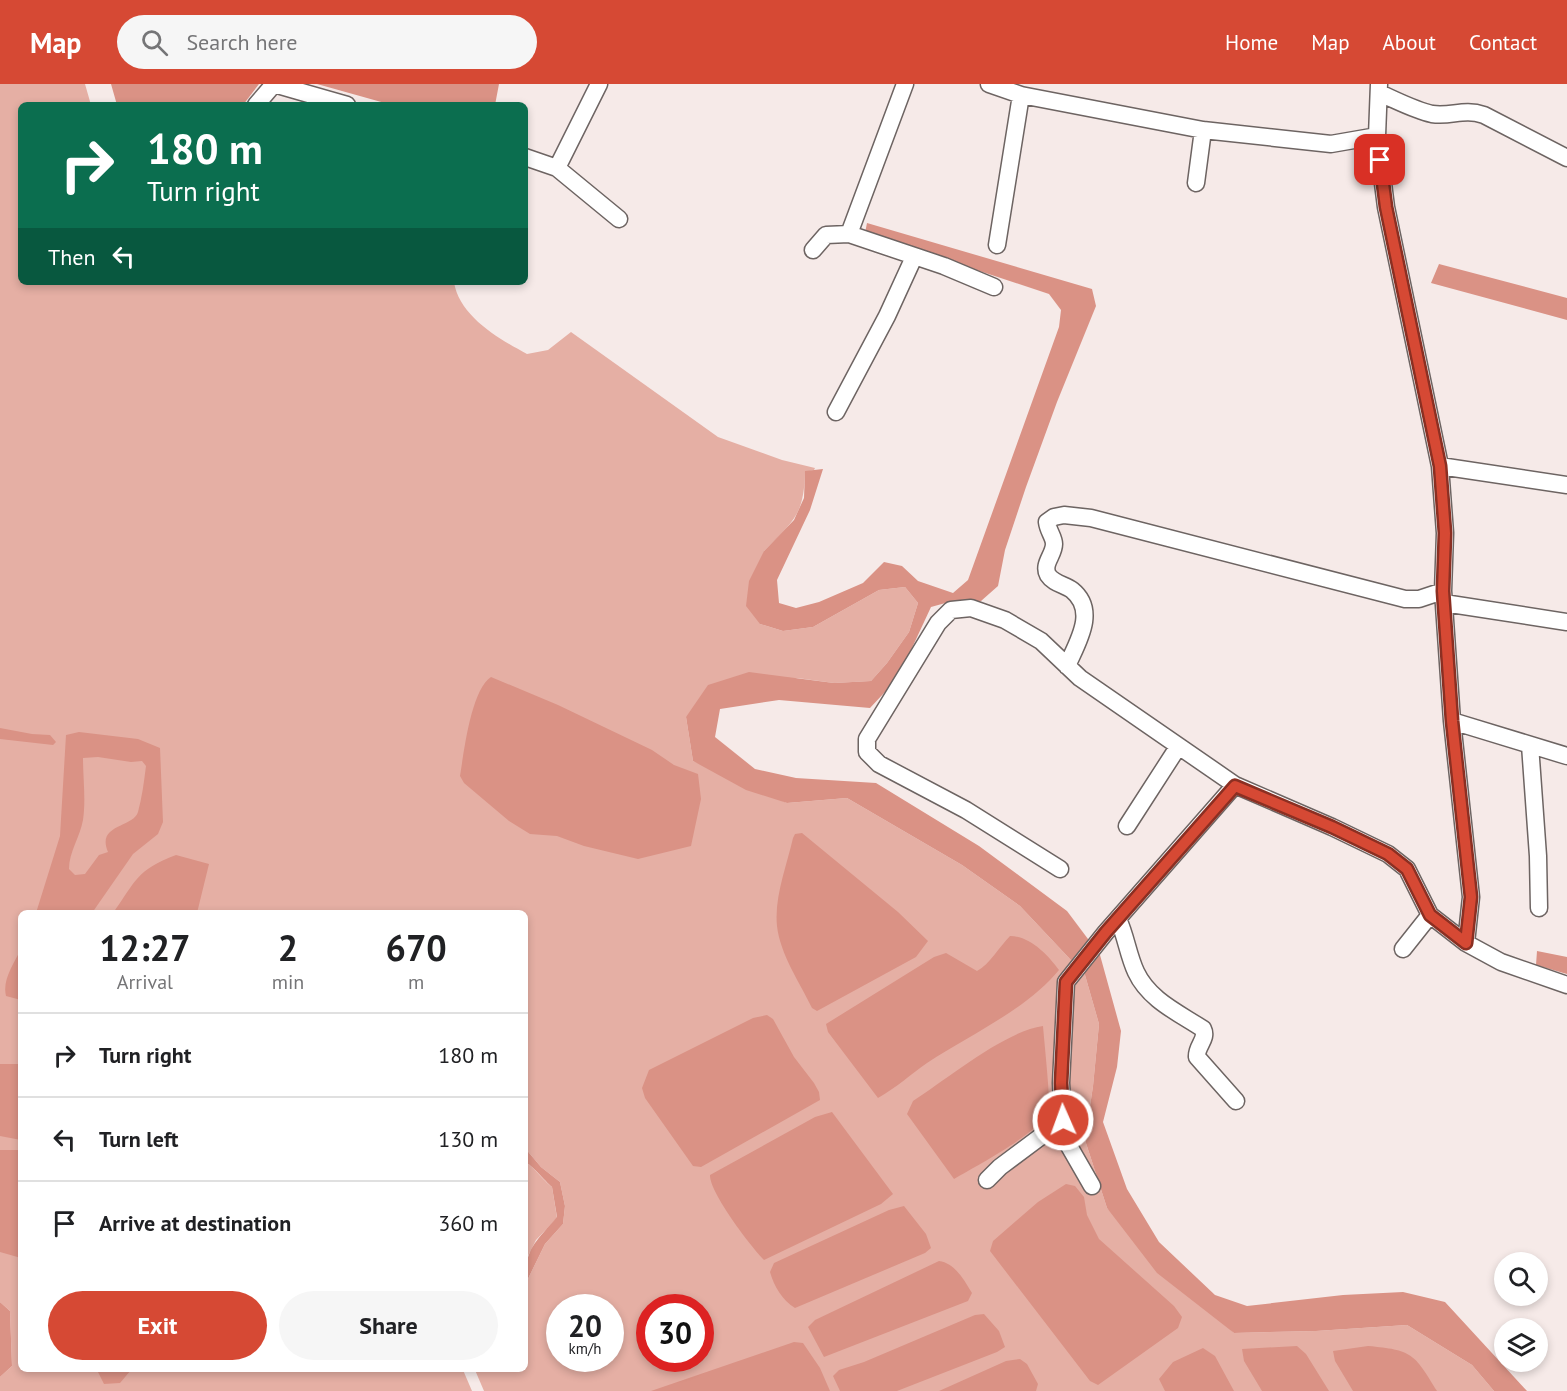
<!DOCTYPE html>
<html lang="en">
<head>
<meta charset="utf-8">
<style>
	body { margin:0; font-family:"PT Sans",sans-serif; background:#f6f6f6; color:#202124; height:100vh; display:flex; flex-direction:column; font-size:22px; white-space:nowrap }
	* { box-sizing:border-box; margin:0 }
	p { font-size:20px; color:#757577 }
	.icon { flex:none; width:33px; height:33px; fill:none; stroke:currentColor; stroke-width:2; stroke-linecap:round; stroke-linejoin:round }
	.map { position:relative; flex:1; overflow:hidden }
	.side { position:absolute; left:18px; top:826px; width:510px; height:462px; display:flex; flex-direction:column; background:#fff; border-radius:9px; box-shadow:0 3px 9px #0003 }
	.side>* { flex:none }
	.banner { position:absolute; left:18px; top:18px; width:510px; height:183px; border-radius:9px; box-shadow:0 3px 9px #0003; background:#0b6e4f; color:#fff; overflow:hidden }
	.tools { position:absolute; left:1494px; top:1168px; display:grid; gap:12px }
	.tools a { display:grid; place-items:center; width:54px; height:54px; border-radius:50%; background:#fff; box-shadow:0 3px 9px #0003; font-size:30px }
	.speed { position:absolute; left:546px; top:1210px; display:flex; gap:12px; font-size:30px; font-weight:700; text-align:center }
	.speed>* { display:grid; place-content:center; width:78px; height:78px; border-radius:50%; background:#fff; box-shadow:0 3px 9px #0003; line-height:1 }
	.speed small { font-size:15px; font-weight:400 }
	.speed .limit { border:9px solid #d22; background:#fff; color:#111 }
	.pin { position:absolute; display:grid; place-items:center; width:51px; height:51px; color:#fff; margin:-26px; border-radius:12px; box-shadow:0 3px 9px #0006 }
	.me { position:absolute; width:66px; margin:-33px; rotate:358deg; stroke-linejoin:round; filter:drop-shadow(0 0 4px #0008) }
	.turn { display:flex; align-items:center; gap:21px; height:126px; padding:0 30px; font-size:27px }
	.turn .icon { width:78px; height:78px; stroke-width:2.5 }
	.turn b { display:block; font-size:42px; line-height:51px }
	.then { display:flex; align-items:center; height:57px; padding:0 30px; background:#0003; gap:12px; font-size:22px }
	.eta { display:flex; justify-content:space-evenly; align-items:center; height:102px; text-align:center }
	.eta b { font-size:36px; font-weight:700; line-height:42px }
	.button { display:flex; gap:12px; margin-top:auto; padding:12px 30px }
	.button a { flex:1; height:69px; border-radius:36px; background:#d64934; color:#fff; font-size:24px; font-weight:700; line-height:69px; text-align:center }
	.button a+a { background:#f6f6f6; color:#202124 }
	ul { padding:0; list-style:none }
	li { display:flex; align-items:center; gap:18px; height:84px; padding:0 30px; border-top:2px solid #e0e0e0 }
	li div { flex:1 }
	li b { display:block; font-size:22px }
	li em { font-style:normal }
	header { display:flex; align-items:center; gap:36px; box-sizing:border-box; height:84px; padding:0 30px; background:#d64934; color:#fff }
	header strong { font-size:28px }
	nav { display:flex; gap:33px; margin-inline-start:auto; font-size:21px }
	.search { width:420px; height:54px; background:#f6f6f6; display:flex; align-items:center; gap:15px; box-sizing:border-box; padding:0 21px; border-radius:33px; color:#757577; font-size:22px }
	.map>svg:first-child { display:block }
</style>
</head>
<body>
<header>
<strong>Map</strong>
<div class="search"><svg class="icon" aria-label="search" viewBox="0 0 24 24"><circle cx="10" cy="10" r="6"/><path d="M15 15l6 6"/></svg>Search here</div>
<nav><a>Home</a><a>Map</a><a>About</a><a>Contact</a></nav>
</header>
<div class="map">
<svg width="1567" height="1307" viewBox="0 0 1567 1307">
	<rect width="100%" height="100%" fill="#f6eae8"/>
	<path fill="#e5afa4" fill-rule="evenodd" d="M0 0H85L91 21H21V198H454C459 232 499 255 527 270L548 266 571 248 718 353 782 376 815 384 814 386 805 388C804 432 793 437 764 467L760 540 783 547 813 543 879 506 905 503 918 519 909 548 887 579 871 597 834 599 797 594 686 633 693 677 787 719 847 714 962 781 1020 822 1085 891 1099 940 1093 1002 1085 1056 1107 1124 1234 1249 1316 1247 1407 1241 1472 1281 1494 1307H484L475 1286H525V1201L545 1160 563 1140 565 1122 560 1098 541 1083 525 1064V830H21V1286H463L472 1307H0V1293L12 1282 10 1227 0 1218ZM560 1224H610V1275H560ZM650 1224H700V1275H650Z
		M525 1078C531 1080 544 1097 552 1103L557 1134 536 1156 525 1178Z"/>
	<path fill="#da9285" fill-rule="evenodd" d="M111 0H259L243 21H117Z
		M317 0H499L495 21H392Z
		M867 139 1092 205 1096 222 1057 318 1026 403 1005 466 998 502 981 517 949 518 931 523 898 594 870 624 779 616 720 625 715 653 755 685 796 694 876 699 979 762 1067 827 1100 871 1121 947 1117 983 1103 1038 1127 1105 1159 1158 1215 1211 1247 1222 1343 1211 1403 1208 1445 1218 1527 1307H1494L1472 1281 1407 1241 1316 1247 1234 1249 1157 1189 1107 1124 1085 1056 1093 1002 1099 940 1085 891 1020 822 962 781 847 714 787 719 746 706 693 677 686 633 708 601 749 588 834 599 871 597 887 579 909 548 918 519 905 503 879 506 813 543 783 547 760 540 746 522 749 497 764 467 794 436 804 414 805 387 823 385 810 426 777 496 779 519 796 524 819 518 863 499 884 478 902 482 918 497 953 509 968 496 1059 243 1061 226 1049 210 865 149Z
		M1439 180 1567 214V236L1431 199Z
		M491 593 558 621 652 666 674 681 698 690 701 715 691 762 638 775 584 762 557 752 530 750 509 737 464 699 460 692C464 668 471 606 491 593Z
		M0 644 32 650 50 651 56 658 53 661 0 655Z
		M79 648 138 655 160 664 163 738 158 750 133 770 92 829H36L60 752 66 651ZM98 673 131 678 142 677 146 682C144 698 142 713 138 728 133 744 96 740 108 768L99 771 85 790 75 791 69 785C69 768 80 753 83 736 86 716 83 694 83 674Z
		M802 749 898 828 928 857 916 873 817 927 812 924C800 899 780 870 777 842 774 813 787 781 793 754L795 750Z
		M176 771 209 780 197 829H113C136 797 136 786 176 771Z
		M1010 852C1030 852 1048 871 1059 886 1026 926 971 950 927 979 911 990 896 1004 878 1014L828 948 826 940 934 873 946 869 977 887C990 880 999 863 1010 852Z
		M21 865V916L6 912C2 896 14 879 21 865Z
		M1537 867 1567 873V890L1536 881Z
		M767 931 773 935 794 973 814 999 819 1008 820 1016 701 1083 693 1082 645 1014 642 1004 649 986 753 934Z
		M1043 942C1044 954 1051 1022 1049 1026 1040 1049 976 1082 954 1095L907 1030 913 1017C947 995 1005 947 1043 942Z
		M0 980H21V1056L0 1052Z
		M832 1028 893 1110 881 1120 764 1176C751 1163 709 1108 710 1091L815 1033Z
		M525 1064 541 1083 560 1098 565 1122 563 1140 545 1160 525 1201C525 1164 534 1160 557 1133L552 1103C545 1097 531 1080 525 1078Z
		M0 1066H21V1174L0 1168Z
		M1066 1100 1075 1102 1084 1113 1087 1131 1099 1155 1174 1222 1182 1233 1178 1244 1098 1301 1090 1297 990 1167 993 1157 1038 1118Z
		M904 1122 926 1150 931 1164 925 1169 795 1224C782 1216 774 1202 770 1188L774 1179 889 1126Z
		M939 1177C955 1179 964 1196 972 1209L968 1217 824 1273 808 1243 815 1236Z
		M0 1218 10 1227 12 1282 0 1293Z
		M984 1230 999 1247 1005 1263 997 1268 897 1307H840L833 1292 839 1286 864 1278 975 1231Z
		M794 1258 803 1259 820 1284 830 1307H651Z
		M1297 1262 1306 1270 1329 1307H1262L1244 1277 1242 1265Z
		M1368 1262C1412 1266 1414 1269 1437 1307H1353L1335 1277 1333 1267Z
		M1203 1264 1215 1272 1234 1307H1165L1159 1295 1173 1278Z
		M1020 1275 1027 1280 1038 1300 1036 1307H939L1006 1277Z
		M97 1286H131L120 1299 104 1300Z"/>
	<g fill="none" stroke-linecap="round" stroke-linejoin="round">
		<defs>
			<path id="minor" d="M905 0 849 150 944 182 994 203
				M989 0 1021 11 1203 46 1331 60 1377 52
				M1379 0 1377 52 1386 123 1440 382 1445 449 1443 507 1452 637 1471 813 1466 859
				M1379 9C1396 16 1414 26 1432 30 1452 33 1463 24 1484 31L1567 74
				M256 21 274 0 347 21
				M525 73 557 84 619 135
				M557 84 599 0
				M1196 99 1203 46
				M997 161 1021 11
				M813 166 826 151 849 150
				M836 328 887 232 914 173
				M1440 382 1567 401
				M1444 519 1567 538
				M1067 582C1077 559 1098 527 1072 506 1065 501 1053 499 1048 491 1042 480 1054 471 1054 460 1054 453 1048 447 1047 438L1054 433 1064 431 1091 434 1405 515H1419L1443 507
				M1452 637 1567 672
				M1530 661 1538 772 1539 824
				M1127 742 1178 663
				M1060 785 966 726 879 680 867 668V655L938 539 951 526 971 524 1005 536 1041 557 1080 594 1235 701 1332 743 1388 770 1407 785 1430 831 1466 859 1501 878 1567 901
				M1118 835C1126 852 1128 871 1136 888 1149 916 1179 929 1203 945 1208 955 1196 962 1197 973L1236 1017
				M1403 865 1430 831
				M987 1096 1000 1083 1063 1036
				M1092 1102 1069 1062 1063 1036 1061 999 1066 898 1106 848 1235 701"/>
		</defs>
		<use href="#minor" stroke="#6d6462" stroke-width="19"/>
		<use href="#minor" stroke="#fff" stroke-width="16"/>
	</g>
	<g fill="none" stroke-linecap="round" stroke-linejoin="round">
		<defs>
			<path id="route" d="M1063 1036 1061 999 1066 898 1106 848 1235 702 1332 743 1388 770 1407 785 1430 831 1466 859 1471 813 1452 637 1443 507 1445 449 1440 382 1386 123 1380 76"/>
		</defs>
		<use href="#route" stroke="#8b2f22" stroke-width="15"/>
		<use href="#route" stroke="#d64934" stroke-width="10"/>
	</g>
</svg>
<div class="tools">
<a><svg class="icon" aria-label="search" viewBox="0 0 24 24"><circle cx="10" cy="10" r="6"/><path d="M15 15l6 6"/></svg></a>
<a><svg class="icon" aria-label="layers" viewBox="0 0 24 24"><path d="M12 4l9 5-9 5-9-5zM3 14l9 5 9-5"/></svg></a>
</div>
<div class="speed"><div>20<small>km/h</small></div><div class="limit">30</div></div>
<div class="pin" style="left:1380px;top:76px;background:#d93025"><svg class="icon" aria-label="arrive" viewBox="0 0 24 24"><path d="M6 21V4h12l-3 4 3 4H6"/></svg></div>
<svg class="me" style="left:1063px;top:1036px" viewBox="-20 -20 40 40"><circle r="17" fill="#d64934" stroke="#fff" stroke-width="3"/><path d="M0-11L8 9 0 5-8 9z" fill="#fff"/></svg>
<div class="banner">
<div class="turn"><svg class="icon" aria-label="right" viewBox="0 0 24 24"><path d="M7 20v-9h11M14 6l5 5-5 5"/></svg><div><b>180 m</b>Turn right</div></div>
<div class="then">Then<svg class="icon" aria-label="left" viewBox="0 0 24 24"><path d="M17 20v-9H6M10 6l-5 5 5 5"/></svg></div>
</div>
<section class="side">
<div class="eta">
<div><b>12:27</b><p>Arrival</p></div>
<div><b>2</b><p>min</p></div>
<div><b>670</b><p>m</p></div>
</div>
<ul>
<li><svg class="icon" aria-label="right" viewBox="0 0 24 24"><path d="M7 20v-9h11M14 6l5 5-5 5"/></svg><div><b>Turn right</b></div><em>180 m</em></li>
<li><svg class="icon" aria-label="left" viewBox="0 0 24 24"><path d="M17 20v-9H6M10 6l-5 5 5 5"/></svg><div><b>Turn left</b></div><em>130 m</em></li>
<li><svg class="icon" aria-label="arrive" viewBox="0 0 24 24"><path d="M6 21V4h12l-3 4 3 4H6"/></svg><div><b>Arrive at destination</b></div><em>360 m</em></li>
</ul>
<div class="button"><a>Exit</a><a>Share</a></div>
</section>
</div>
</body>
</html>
